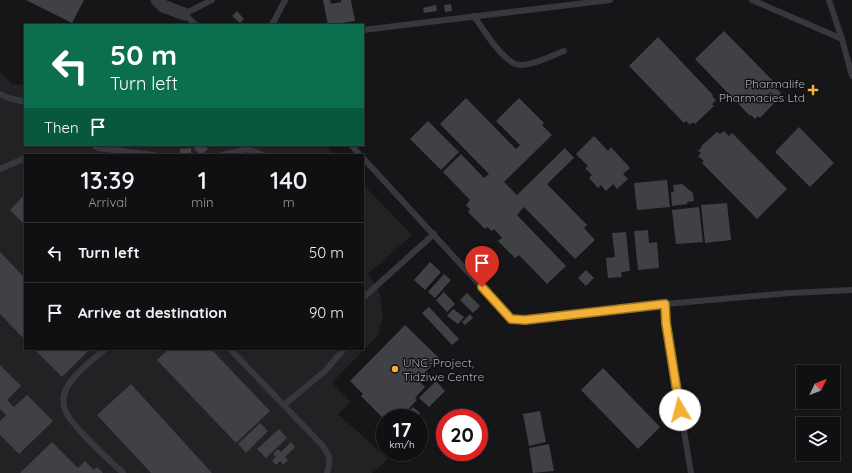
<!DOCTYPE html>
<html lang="en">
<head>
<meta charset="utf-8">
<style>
	body { margin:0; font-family:Quicksand,sans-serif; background:#1e1e20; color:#f1f3f6; height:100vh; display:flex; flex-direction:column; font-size:15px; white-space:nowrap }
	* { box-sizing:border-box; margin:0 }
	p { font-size:13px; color:#9c9d9f }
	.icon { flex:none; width:22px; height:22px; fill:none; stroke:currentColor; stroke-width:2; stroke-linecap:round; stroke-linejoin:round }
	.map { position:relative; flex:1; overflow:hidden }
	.side { position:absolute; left:24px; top:154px; width:340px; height:196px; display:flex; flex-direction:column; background:#101012; border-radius:0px; box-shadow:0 1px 3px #0004,0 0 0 1px #303032 }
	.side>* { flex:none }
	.guide { position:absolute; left:24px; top:24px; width:340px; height:122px; border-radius:0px; box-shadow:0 1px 3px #0004,0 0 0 1px #303032; background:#0b6e4f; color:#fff; overflow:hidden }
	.needle { width:26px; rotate:47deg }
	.buttons { position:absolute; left:796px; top:365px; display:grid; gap:8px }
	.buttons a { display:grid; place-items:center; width:44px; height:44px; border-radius:0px; background:#101012; box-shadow:0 1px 3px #0004,0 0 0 1px #303032; font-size:20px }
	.speed { position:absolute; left:376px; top:409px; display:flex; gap:8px; font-size:20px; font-weight:700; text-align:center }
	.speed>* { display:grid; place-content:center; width:52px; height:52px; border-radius:50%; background:#101012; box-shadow:0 1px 3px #0004,0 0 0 1px #303032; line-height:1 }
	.speed small { font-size:10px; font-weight:400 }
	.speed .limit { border:6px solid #d22; background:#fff; color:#111 }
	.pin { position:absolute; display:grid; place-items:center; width:34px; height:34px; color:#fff; margin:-41px -17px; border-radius:50% 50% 50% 0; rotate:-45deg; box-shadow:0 0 4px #0007 }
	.pin .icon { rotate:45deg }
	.me { position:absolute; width:44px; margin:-22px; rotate:352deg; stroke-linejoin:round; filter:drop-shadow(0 0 3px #0008) }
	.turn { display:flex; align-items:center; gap:14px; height:84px; padding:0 20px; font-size:18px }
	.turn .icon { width:52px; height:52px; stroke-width:2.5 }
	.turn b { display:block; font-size:28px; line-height:34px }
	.then { display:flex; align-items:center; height:38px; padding:0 20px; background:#0003; gap:8px; font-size:15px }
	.eta { display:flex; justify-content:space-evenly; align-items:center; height:68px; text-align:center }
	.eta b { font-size:24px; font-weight:600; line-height:28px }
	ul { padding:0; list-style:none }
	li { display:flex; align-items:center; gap:12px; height:60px; padding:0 20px; border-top:1px solid #303032 }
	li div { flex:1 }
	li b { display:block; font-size:15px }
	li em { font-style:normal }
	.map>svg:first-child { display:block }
</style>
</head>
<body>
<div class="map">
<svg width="852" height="473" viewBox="0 0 852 473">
	<rect width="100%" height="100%" fill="#161618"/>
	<path fill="#222225" d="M0 72 12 84 25 85V145H326L335 155H25V349H363V184L412 235 368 274 380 294 383 315 378 335 332 383 351 402 338 414 388 459 372 473H0Z"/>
	<path fill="#404145" d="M26 0H84L72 23Z
		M323 0H330L331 4 341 2V0H351L355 21 328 25Z
		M451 4 452 11 445 12 444 5Z
		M436 5 437 11 424 13 423 8Z
		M237 11 244 19 240 23 232 16Z
		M724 31 779 87 777 89 781 93 778 97 779 98 760 118 758 116 755 119 751 115 750 116 695 59Z
		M658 37 713 95 712 96 716 100 712 104 714 106 695 124 693 122 690 125 686 121 684 123 629 66Z
		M466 98 516 149 520 145 496 121 519 98 544 123 542 125 552 135 504 182 517 195 565 148 574 158 547 184 587 225 584 228 595 240 575 259 524 207 517 215 566 266 547 284 519 255 515 258 498 241 502 238 494 229 492 231 487 227 485 229 468 212 470 209 466 205 470 200 443 172 461 154 484 178 489 174 440 124Z
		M428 121 459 152 441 170 410 139Z
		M799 127 834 163 810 187 775 152Z
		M724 131 729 136 732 133 787 189 757 219 702 163 704 161 698 156 701 153 698 151 702 147 701 146 717 132 720 134Z
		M594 136 608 151 611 147 630 168 623 174 628 179 617 189 613 184 606 191 601 185 598 188 589 178 592 175 585 168 588 166 576 154Z
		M198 145H204L208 149 200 155 194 148Z
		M191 148V155H180V149Z
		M667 180 670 207 637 210 634 183Z
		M682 184 693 193 694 201 687 202V204L672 206 671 192H674L673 185Z
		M25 194V225L10 210Z
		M727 203 731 240 705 243 701 205Z
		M699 207 703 242 676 244 672 210Z
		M648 230 649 243 657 242 659 268 638 270 634 231Z
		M626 232 630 271 621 272 622 277 608 278 606 258 615 257 612 233Z
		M0 252 25 278V340L0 314Z
		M430 262 441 272 425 290 414 280Z
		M586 270 594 278 586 286 578 278Z
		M444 274 451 280 435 298 428 292Z
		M444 292 455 304 447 312 436 300Z
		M467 293 480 306 473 313 460 300Z
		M429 307 459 339 452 345 422 313Z
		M453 309 464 317 458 324 447 316Z
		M470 314 473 318 465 325 462 322Z
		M405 325 439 358 418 380 425 387 415 398 417 400 400 418H385V420L361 396 363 394 350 381Z
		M34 349H90L62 377Z
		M169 349H211L270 411 236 443 157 360Z
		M0 365 21 386 7 400 14 407 27 395 53 421 19 454 0 435V421L6 415 0 409Z
		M603 368 660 427 638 449 581 390Z
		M436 381 445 391 429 407 419 398Z
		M131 384 212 473H151L97 415Z
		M413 407 420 413 415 418H403Z
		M540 411 546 442 529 446 523 414Z
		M260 423 268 431 246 453 238 444Z
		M279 429 287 438 266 458 257 449Z
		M52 442 78 468 85 461 94 470 97 467 103 473H20Z
		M291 442 295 447 285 457 288 460 283 465 280 461 276 465 272 461 276 457 273 454 278 449 281 452Z
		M549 444 554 471 533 473 529 448Z"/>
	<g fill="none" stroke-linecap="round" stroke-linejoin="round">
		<path stroke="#37383d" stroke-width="6" d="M752 0 842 39
			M829 0 842 39 852 76
			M474 16C483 29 504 64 520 65 532 66 553 55 564 51
			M196 25 184 14 212 0
			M272 25 285 0
			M363 30 610 0
			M0 94 9 98 25 102
			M94 145 98 148 154 155
			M351 145 360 155
			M222 155 248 149 263 155
			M363 158 511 319 525 320 665 304
			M0 169 25 158
			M363 298 434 234
			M105 349C94 359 80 369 71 381 65 389 61 399 65 410 70 425 109 460 123 473
			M230 349 322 445C330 456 331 460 327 473
			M284 405 325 371 344 349
			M691 473 666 323 665 304 790 293 852 290"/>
		<path stroke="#37383d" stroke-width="13" d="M157 0 163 6 184 14"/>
	</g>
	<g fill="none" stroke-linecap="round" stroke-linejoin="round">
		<defs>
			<path id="route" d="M482 287 511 319 525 320 665 304 666 323 680 410"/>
		</defs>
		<use href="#route" stroke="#9d7322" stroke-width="10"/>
		<use href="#route" stroke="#f2b134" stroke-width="7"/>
	</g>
	<g fill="#f2b134" stroke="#111113" stroke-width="1.5">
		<path d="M811 84h4v4h4v4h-4v4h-4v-4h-4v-4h4z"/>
		<circle cx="395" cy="369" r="4"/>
	</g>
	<g text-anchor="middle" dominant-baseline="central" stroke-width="3" stroke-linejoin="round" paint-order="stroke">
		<g font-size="12" fill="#a8adb8" stroke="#111113" text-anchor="end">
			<text x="805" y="83">Pharmalife<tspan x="805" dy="14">Pharmacies Ltd</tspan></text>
			<text x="403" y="362" text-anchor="start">UNC-Project,<tspan x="403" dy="14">Tidziwe Centre</tspan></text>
		</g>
	</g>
</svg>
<div class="buttons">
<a><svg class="needle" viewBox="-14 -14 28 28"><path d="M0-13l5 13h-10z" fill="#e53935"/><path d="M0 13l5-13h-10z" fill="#9c9d9f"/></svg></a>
<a><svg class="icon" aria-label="layers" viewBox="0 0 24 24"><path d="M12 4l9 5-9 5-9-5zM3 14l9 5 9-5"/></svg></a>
</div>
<div class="speed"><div>17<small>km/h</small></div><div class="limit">20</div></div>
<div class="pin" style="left:482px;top:287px;background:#d93025"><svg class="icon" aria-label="arrive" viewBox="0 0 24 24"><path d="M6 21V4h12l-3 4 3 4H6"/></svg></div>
<svg class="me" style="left:680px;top:410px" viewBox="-20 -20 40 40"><circle r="19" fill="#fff"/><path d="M0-13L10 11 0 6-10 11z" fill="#f2b134"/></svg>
<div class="guide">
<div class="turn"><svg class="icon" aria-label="left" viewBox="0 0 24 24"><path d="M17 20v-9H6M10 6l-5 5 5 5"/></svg><div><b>50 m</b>Turn left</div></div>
<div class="then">Then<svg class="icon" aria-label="arrive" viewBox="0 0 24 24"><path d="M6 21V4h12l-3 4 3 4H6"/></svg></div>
</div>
<section class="side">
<div class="eta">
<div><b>13:39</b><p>Arrival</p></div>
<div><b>1</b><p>min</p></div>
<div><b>140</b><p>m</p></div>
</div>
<ul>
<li><svg class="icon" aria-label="left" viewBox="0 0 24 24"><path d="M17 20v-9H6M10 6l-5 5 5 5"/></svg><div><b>Turn left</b></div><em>50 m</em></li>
<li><svg class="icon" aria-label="arrive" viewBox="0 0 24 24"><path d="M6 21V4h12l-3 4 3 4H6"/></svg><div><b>Arrive at destination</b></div><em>90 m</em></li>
</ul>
</section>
</div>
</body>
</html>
